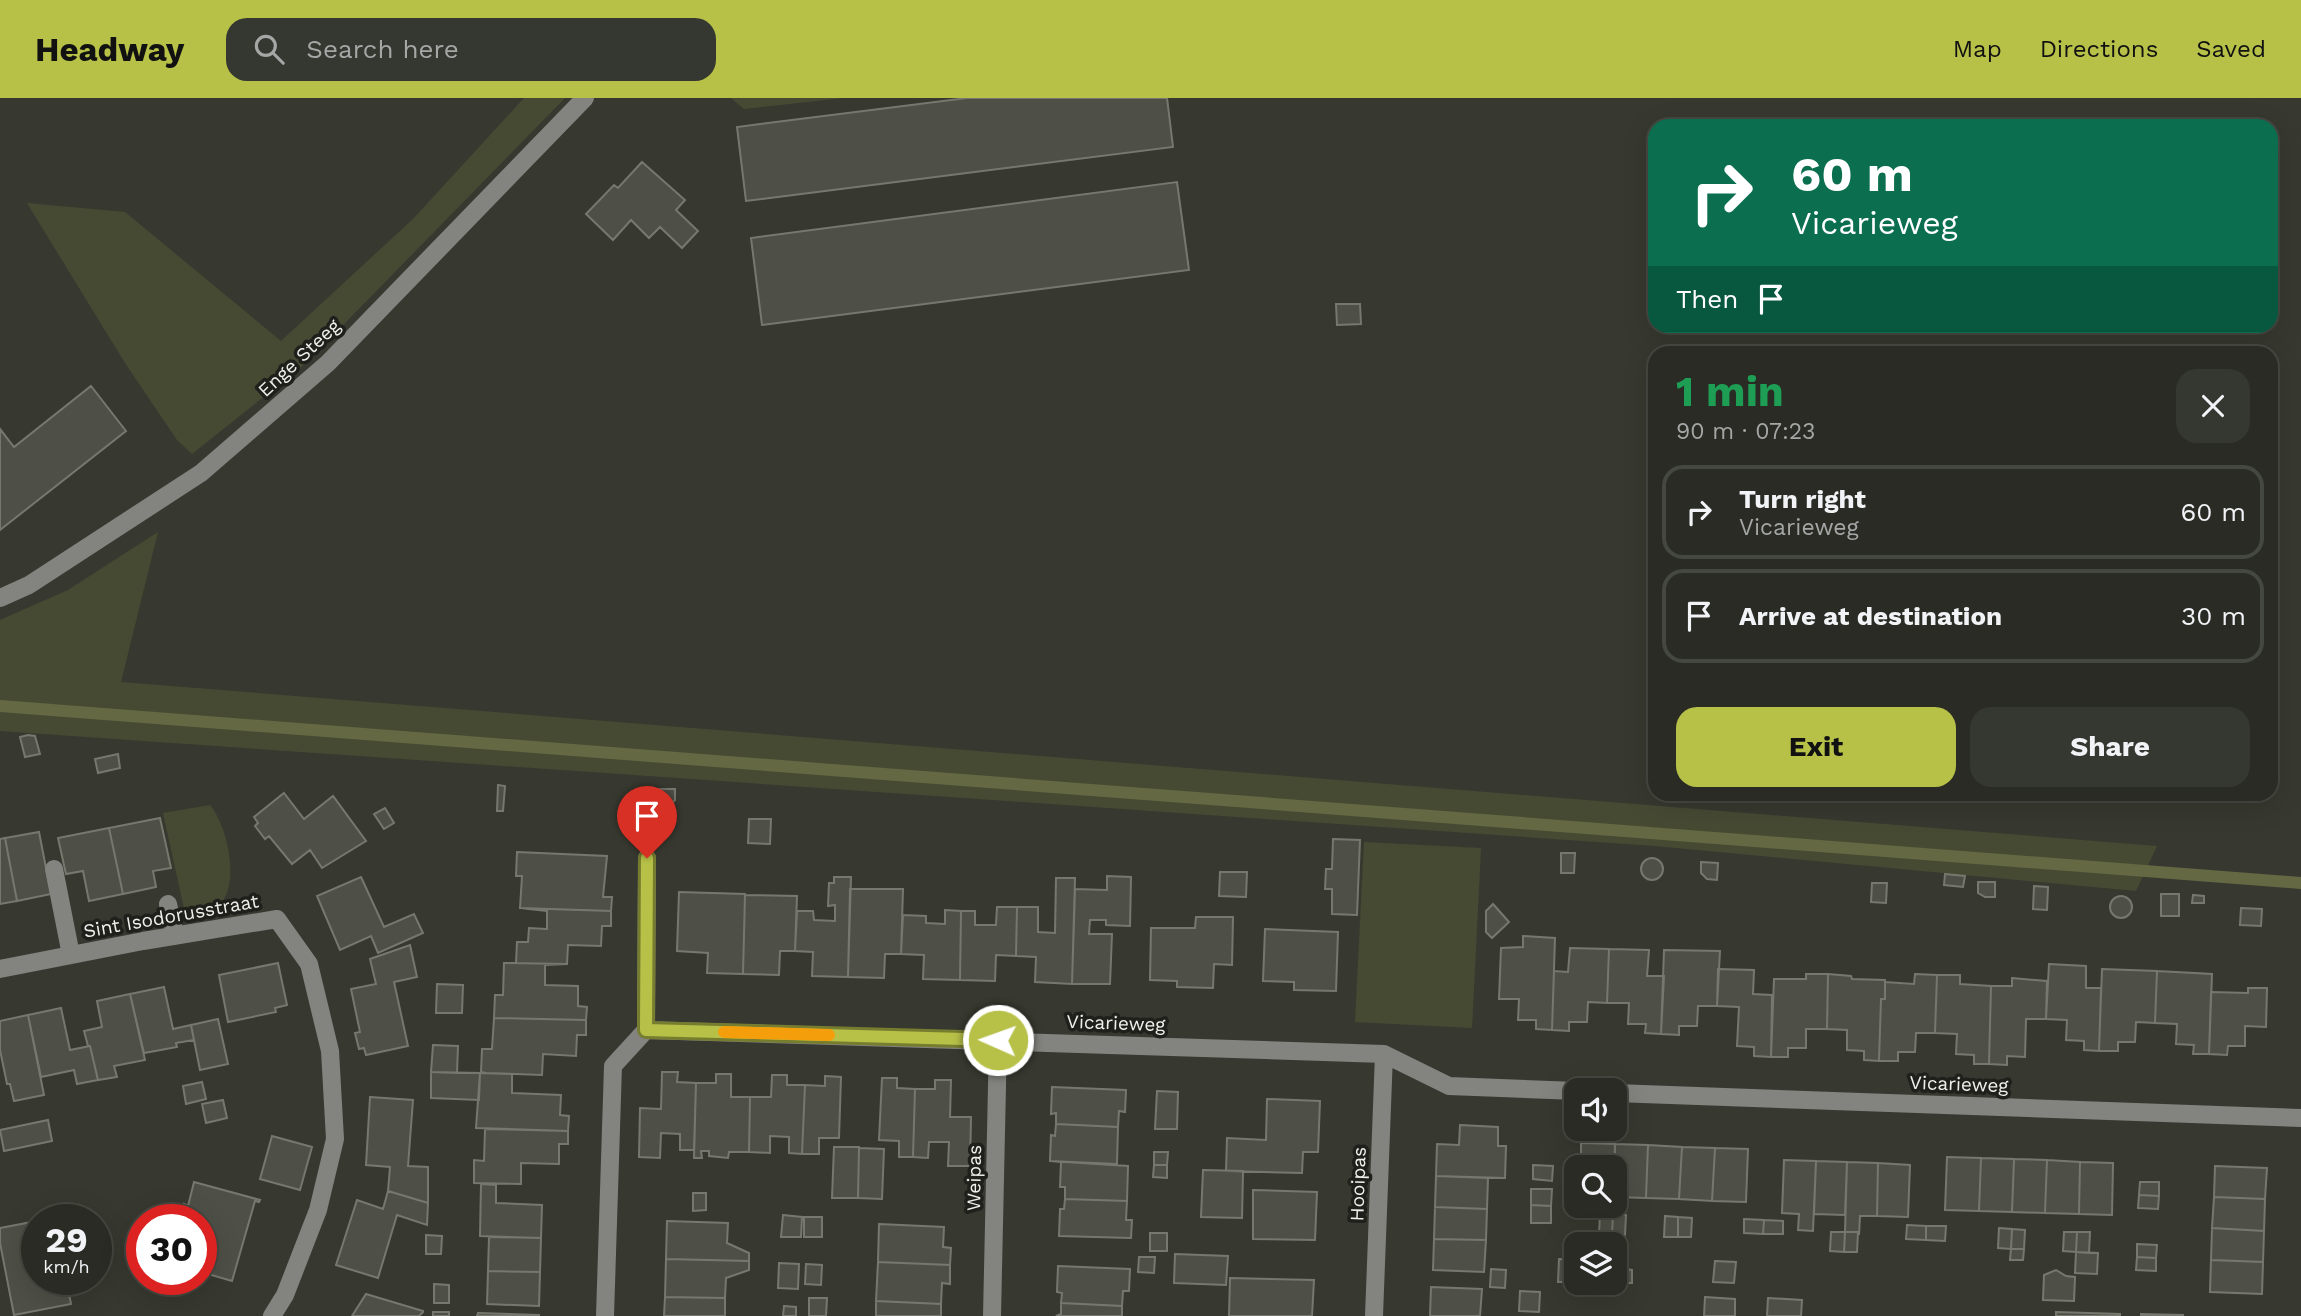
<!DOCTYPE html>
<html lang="en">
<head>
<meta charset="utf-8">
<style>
	body { margin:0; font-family:"Work Sans",sans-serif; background:#353731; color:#f1f3f6; height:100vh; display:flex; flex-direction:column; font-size:26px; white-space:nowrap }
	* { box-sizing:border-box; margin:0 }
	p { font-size:23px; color:#a5a7a6 }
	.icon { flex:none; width:38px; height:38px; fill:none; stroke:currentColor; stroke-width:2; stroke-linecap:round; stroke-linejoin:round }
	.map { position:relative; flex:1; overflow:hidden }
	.drawer { position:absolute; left:1648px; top:248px; width:630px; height:455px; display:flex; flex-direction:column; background:#292b24; border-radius:21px; box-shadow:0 7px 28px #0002,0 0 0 2px #454741 }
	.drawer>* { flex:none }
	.guide { position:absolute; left:1648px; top:21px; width:630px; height:214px; border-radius:21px; box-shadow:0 7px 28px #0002,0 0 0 2px #454741; background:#0b6e4f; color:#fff; overflow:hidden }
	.fabs { position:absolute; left:1564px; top:980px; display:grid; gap:14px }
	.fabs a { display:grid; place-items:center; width:63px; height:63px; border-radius:14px; background:#292b24; box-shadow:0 7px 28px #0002,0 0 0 2px #454741; font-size:35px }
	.speed { position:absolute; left:21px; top:1106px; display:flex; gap:14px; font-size:35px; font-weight:700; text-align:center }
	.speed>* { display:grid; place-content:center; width:91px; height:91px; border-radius:50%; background:#292b24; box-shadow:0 7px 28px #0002,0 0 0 2px #454741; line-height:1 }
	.speed small { font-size:18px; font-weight:400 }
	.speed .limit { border:10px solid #d22; background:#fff; color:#111 }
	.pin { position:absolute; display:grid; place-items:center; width:60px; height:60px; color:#fff; margin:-72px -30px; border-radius:50% 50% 50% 0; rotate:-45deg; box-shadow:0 0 7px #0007 }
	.pin .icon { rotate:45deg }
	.me { position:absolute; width:77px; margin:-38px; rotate:272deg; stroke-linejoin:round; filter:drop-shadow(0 0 5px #0008) }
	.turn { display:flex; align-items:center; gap:24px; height:147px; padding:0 28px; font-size:32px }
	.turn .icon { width:91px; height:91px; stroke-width:2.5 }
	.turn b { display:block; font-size:49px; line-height:60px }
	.then { display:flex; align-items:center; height:66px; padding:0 28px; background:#0003; gap:14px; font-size:26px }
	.round { display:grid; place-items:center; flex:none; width:74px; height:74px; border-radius:21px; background:#353731 }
	.head { display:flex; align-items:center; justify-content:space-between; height:119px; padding:0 28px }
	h1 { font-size:42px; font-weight:700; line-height:52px; color:#1e9e55 }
	.primary-button { display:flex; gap:14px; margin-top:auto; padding:14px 28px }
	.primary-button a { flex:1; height:80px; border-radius:21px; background:#b7c148; color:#111; font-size:28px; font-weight:700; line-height:80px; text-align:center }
	.primary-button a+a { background:#353731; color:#f1f3f6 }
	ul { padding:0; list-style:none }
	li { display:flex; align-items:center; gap:21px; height:94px; margin:0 14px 10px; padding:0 14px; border:4px solid #454741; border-radius:21px }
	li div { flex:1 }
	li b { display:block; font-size:26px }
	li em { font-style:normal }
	header { display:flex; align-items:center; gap:42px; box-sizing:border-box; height:98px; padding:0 35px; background:#b7c148; color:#111 }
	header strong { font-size:33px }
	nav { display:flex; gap:38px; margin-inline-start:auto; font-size:24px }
	.search { width:490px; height:63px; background:#353731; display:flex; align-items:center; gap:18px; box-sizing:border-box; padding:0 24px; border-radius:21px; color:#a5a7a6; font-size:26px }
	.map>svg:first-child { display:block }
</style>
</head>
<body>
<header>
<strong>Headway</strong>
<div class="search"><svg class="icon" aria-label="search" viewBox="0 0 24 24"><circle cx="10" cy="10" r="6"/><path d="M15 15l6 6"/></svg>Search here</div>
<nav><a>Map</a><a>Directions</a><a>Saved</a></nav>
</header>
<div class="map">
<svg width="2301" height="1218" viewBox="0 0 2301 1218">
	<rect width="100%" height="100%" fill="#373930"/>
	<path fill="#474a33" d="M524 0H565L305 266 192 356 177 342 125 265 27 105 125 114 281 243 414 120Z
		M731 0H843L744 11Z
		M158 434 121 584 2157 748 2136 793 1655 748 0 633V522L68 492Z
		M210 707C228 728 244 797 212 812 205 815 193 815 185 815L163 715Z
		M1364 744 1481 750 1472 930 1355 924Z"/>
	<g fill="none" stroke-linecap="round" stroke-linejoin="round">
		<path stroke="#656943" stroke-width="12" d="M0 608 2301 785"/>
	</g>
	<path fill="#4e4f46" stroke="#76786e" stroke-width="2" d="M967 0H1167L1173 49 746 103 737 29Z
		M642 64 685 102 676 112 698 133 682 150 660 129 649 140 631 122 613 142 586 116 614 87 618 90Z
		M1177 84 1189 172 762 227 751 140Z
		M1336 206H1360L1361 226 1337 227Z
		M91 288 126 333 0 432V331L14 349Z
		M28 637 35 638 40 656 25 659 20 639Z
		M118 656 120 670 98 675 95 661Z
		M498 687 505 688 503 713H497Z
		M647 691H675V702L667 711H647Z
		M284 695 304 721 333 698 366 743 322 770 310 752 292 766 269 738 265 741 255 728 258 725 254 719Z
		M385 710 394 725 384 731 374 716Z
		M160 720 171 770 153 773 156 789 123 796 109 730Z
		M749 721H771L770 746 748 745Z
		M109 730 123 796 89 803 83 773 66 776 58 740Z
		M39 734 51 796 17 803 5 740Z
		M5 740 17 803 0 806V741Z
		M1333 741 1360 742 1357 817 1332 816V791H1325L1326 771H1332Z
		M517 754 607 758 603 799H612L611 813 520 810 522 778H516Z
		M1561 755H1575L1574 775H1561Z
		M1641 771a11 11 0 1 1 22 0a11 11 0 1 1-22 0Z
		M1701 764 1718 765 1717 782 1707 781 1701 775Z
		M1220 774H1247L1246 799 1219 798Z
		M1945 776 1965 778 1963 789 1944 787Z
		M1107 778 1131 779 1130 828 1106 827V822H1090L1089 836H1112L1110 886H1072L1075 791 1107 792Z
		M361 779 384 829 414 816 423 835 378 855 371 838 340 852 317 798Z
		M834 779H851L848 879 812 878 813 854 795 853 797 813H813L814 822 835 823V807L828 808 829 785H834Z
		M1056 780H1075L1072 886 1035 884 1036 859 1016 858 1017 809H1038V834L1055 835Z
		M1978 784H1995V799H1985L1978 795Z
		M1872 785H1887L1886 805 1871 804Z
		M2034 788 2048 789 2047 812 2033 811Z
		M850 791H903L901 856H885L884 880 848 879Z
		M679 794 745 796 743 876 707 875 708 855 677 853Z
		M2161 796H2179V818H2161Z
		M745 797 797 798 795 853H780L779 877 743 876Z
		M2193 797 2204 798V805H2192Z
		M2110 809a11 11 0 1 1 22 0a11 11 0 1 1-22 0Z
		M1493 806 1509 824 1492 840 1486 834V813Z
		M997 809H1017L1016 858 996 857 995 883 960 882 961 813H975V827H996Z
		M520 810 611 813V828H602L601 848 568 847 567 866 504 865H516L517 844H528L529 830 547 831V813Z
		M2241 810 2262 811 2261 828 2240 827Z
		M945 812 961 813 960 882 923 881 924 857 901 856 903 817 926 818V825L945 826Z
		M1196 819H1233L1232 867 1214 866 1213 890 1177 889V883L1150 882 1151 830H1195Z
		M1265 831 1338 834 1336 893 1294 892V884L1263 883Z
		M1523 838 1555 840 1552 932 1536 931V922H1518L1519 901H1499L1501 850 1523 849Z
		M410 847 417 879 394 884 408 948 366 957 364 950 359 951 355 935 360 934 351 891 376 886 370 861Z
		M1570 850 1609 851 1607 905 1588 904 1587 924H1569V933L1552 932 1554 873 1568 874Z
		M1609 851 1649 852 1647 878H1664L1661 936 1645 935 1646 926H1628L1629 905H1607Z
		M1664 852 1720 853 1717 908H1698L1697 928H1679V937L1661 936Z
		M278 865 287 907 275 910 276 914 228 924 219 877Z
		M504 865 567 866 545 867V887L578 888V908L587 909 586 922 494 920 495 897H503Z
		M2049 866 2086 868V890H2101L2099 953 2084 952V943L2066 942 2067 922 2046 921Z
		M1718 871 1754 872 1753 896 1772 897 1771 959 1754 958V949L1737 948 1739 909 1717 908Z
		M2102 871 2157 873 2155 925 2136 924 2135 944H2118V953H2099Z
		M2157 873 2212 876 2209 956H2193L2194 947 2176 946 2177 926 2155 925Z
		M1806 876H1828L1827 931H1806V950H1788V959H1771L1774 881H1806Z
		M1828 876 1851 878 1852 881 1885 882V901H1881L1879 963 1864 962V953L1847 952V932L1827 931Z
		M1915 876 1937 877 1935 935H1916L1915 954H1898V963H1879L1881 901H1885V884L1914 886Z
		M1937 877H1960V886L1991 888 1989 966H1974V957L1956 956 1957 936 1935 935Z
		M2012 880 2047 883 2046 921H2026L2025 959 2007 958V967L1989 966 1991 888H2012Z
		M437 886 463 887 462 915H436Z
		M164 889 173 931 191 927 194 942 176 945 177 949 144 955 130 896Z
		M2248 890H2267L2266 929 2245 928V948H2228L2227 957 2209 956 2211 894 2248 895Z
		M130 896 145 962 114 968 117 979 98 982 90 948H88L84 933 102 929 97 903Z
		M61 910 70 952 90 948 98 982 77 986 74 972 41 979 28 917Z
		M28 917 44 997 14 1003 10 986H7L6 981 0 952V923Z
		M494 920 586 922V937H577L576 958 543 956 542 977 486 975 481 974 482 951H492Z
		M218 921 228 966 200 972 191 927Z
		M433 947 458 948 457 975 431 974Z
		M431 974 480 975 479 1002 431 1000Z
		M662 974H678L677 984 696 985 694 1052H680V1036L661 1035 660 1060 639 1059 640 1010 661 1011Z
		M480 975 512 976V995L561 997 560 1017 569 1018 568 1033 476 1030Z
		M716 976H731V999H750L749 1054H729L728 1060 709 1058V1053H701L702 1060H694L696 985H716Z
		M772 977H787V987H805L802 1056 789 1055V1039L770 1038V1055L749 1054 750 999H771Z
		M825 978 841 979 839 1040H819V1056H802L805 987 825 988Z
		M882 980H897V990L915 991 913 1059H899V1043L879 1042Z
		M935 982H951L950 1019H971L970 1068H948L949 1044H929L928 1060 913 1059 915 991H935Z
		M202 984 206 1001 186 1006 183 988Z
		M1052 989 1126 992 1125 1014 1119 1013 1118 1029 1056 1026V1015L1051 1016Z
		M1157 993 1178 994 1177 1031H1155Z
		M370 999 413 1002 408 1068 428 1069V1105L388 1093 390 1069 366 1067Z
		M1267 1001 1320 1003 1318 1054H1303L1302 1075 1226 1073 1227 1040 1266 1042Z
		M223 1002 227 1020 206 1025 202 1006Z
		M48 1022 52 1043 4 1053 0 1032Z
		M1056 1026 1118 1029 1117 1066 1050 1063 1051 1037 1055 1038Z
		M1460 1027 1498 1029V1048H1506L1505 1080 1436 1078 1437 1046 1459 1047Z
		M485 1031 568 1033V1046H559V1066L521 1065V1086L474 1085V1062L484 1063Z
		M272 1038 312 1049 300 1092 260 1081Z
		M1581 1045 1615 1046 1614 1069H1581Z
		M1615 1046 1648 1047 1646 1100 1615 1099Z
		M1648 1047 1682 1049 1679 1101 1646 1100Z
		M834 1049H859L858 1100H832Z
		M1682 1049 1715 1050 1712 1103 1679 1101Z
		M859 1050 884 1051 882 1101 858 1100Z
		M1715 1050 1748 1051 1746 1104 1712 1103Z
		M1154 1054H1168L1167 1067H1154Z
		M1947 1059 1981 1060 1979 1113 1945 1112Z
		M1981 1060 2014 1061 2012 1114 1979 1113Z
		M2014 1061 2047 1062 2045 1115 2012 1114Z
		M1784 1062 1816 1063 1813 1133 1798 1132 1799 1116 1782 1115Z
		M2047 1062 2080 1064 2079 1116 2045 1115Z
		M1050 1063 1128 1068 1127 1103 1065 1101V1089H1060L1061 1064Z
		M1816 1063 1847 1064 1845 1117 1814 1116Z
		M1847 1064 1878 1065 1877 1118H1860L1859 1137 1858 1134H1845Z
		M2080 1064 2113 1065 2112 1117 2079 1116Z
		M1878 1065 1910 1067 1908 1119 1877 1118Z
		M1154 1067H1167V1080L1153 1079Z
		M1533 1067 1553 1068 1552 1083 1533 1081Z
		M2215 1068 2267 1070 2265 1101 2214 1099Z
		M1203 1072 1243 1073 1242 1120 1201 1119Z
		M1436 1078 1488 1080 1487 1111 1435 1109Z
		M194 1084 260 1102 259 1104 255 1103 232 1183 201 1174V1122H180L184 1106 188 1108Z
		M2140 1084H2159V1098L2139 1097Z
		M481 1086 496 1087V1105L542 1107 541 1140 480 1138Z
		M1531 1091H1552L1551 1108 1531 1107Z
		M1253 1092 1317 1094 1315 1142 1253 1141Z
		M388 1093 428 1105 427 1127 397 1117 378 1180 336 1167 357 1102 383 1111Z
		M693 1095H706V1112L693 1113Z
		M2139 1097 2159 1098 2158 1111 2138 1110Z
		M2214 1099 2265 1101 2264 1133 2212 1130Z
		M1065 1101 1127 1103 1126 1122H1132L1131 1140 1059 1138 1060 1111H1064Z
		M1531 1107 1551 1108V1125H1531Z
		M1435 1109 1487 1111 1486 1142 1434 1141Z
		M72 1115 74 1122H41Z
		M1600 1116H1613L1612 1136H1599Z
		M1613 1116 1626 1117 1625 1137 1612 1136Z
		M783 1117 802 1119 801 1139H781Z
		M1665 1118 1678 1119V1139H1664Z
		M804 1119H822V1139H804Z
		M1678 1119 1692 1120 1691 1139H1678Z
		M1744 1121 1764 1122 1763 1136 1744 1135Z
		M1764 1122 1783 1123V1136H1763Z
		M37 1123V1181H66L71 1206 14 1217 0 1145V1130Z
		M667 1123 728 1125 727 1145 749 1155V1163L666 1161Z
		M879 1126 944 1129 943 1149 951 1150 950 1167 878 1164Z
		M1907 1127 1926 1128V1142L1906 1141Z
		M1926 1128H1946L1945 1143 1926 1142Z
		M1999 1130 2012 1131 2011 1151 1998 1150Z
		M2212 1130 2264 1133 2263 1164 2211 1162Z
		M2012 1131 2025 1132 2024 1151H2011Z
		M1831 1134H1845L1844 1154 1830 1153Z
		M1845 1134H1858L1857 1154H1844Z
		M2064 1134H2077L2076 1154 2063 1153Z
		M2077 1134H2090L2089 1155 2076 1154Z
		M1150 1135H1167V1153H1150Z
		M426 1137 442 1138 441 1156H426Z
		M489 1139 541 1140 540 1174 488 1173Z
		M1434 1141 1486 1142 1484 1174 1433 1172Z
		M2137 1146 2157 1147 2156 1160 2137 1159Z
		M2011 1151H2024L2023 1162H2010Z
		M2076 1154 2098 1155 2097 1176 2075 1175Z
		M1175 1156 1228 1158 1226 1187 1174 1185Z
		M1139 1159H1155L1154 1175 1138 1174Z
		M2137 1159 2156 1160V1173L2136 1172Z
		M666 1161 749 1163V1172L726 1180 725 1200 665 1199Z
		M1559 1161 1577 1162V1184H1558Z
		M2211 1162 2263 1164 2262 1196 2210 1194Z
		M1715 1163 1736 1164 1734 1185 1713 1184Z
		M878 1164 950 1167V1186L942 1185 941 1206 876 1203Z
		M779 1165 799 1166 798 1191 778 1190Z
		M806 1166 822 1167 821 1187 805 1186Z
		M1058 1168 1130 1171 1129 1193H1123L1122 1208 1061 1205 1062 1195 1057 1194Z
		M1615 1170 1632 1172V1185H1615Z
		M1491 1171 1506 1172 1505 1190 1490 1189Z
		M2056 1172 2066 1178 2075 1179 2074 1203 2043 1202 2044 1177Z
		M488 1173 540 1174 539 1208 487 1206Z
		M1230 1180 1314 1182 1312 1218H1229Z
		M434 1186 449 1187V1205H434Z
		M1431 1189 1482 1191 1480 1218H1430Z
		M1520 1193 1540 1194 1539 1214 1519 1213Z
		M366 1196 423 1213V1214L419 1218H352Z
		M665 1199 725 1200V1218H664Z
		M1705 1199 1735 1201V1218H1704Z
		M809 1200H827L826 1218H809Z
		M1768 1200 1802 1202 1801 1218H1767Z
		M876 1203 941 1206V1218H876Z
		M1061 1205 1122 1208V1218H1056L1061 1216Z
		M784 1208 796 1209V1218H783Z
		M433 1214H449V1218H433Z
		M2056 1214 2120 1216V1218H2056Z
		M478 1215 539 1217V1218H477Z
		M2141 1216 2183 1217V1218H2141Z"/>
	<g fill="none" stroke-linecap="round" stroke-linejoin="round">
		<path stroke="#83837f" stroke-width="18" d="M0 500 29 487 201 375 328 265 585 0
			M54 771 71 857
			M168 806 175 838
			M0 871 143 843 277 821 309 866 330 953 335 1041 318 1112 285 1197 272 1218
			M646 932 647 760
			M1615 995 2301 1020
			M605 1218 613 968 646 932 1384 956 1449 988 1577 993
			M992 1218 998 942
			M1374 1218 1384 956"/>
	</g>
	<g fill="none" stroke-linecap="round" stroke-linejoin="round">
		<defs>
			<path id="route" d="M647 760 646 932 998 942"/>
		</defs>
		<use href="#route" stroke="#777d2f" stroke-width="18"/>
		<use href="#route" stroke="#b7c148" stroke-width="12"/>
		<path stroke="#f59e0b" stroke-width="12" d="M724 934 829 937"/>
	</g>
	<g text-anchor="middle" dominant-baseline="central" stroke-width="7" stroke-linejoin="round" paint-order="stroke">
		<g font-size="19" fill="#eff0eb" stroke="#1f1f1b">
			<text transform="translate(299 260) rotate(-43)">Enge Steeg</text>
			<text transform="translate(171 818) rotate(-10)">Sint Isodorusstraat</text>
			<text transform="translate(1116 925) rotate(2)">Vicarieweg</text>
			<text transform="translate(1959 986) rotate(2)">Vicarieweg</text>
			<text transform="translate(974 1080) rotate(-89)">Weipas</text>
			<text transform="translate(1358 1086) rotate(-88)">Hooipas</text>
		</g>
	</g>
</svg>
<div class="fabs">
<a><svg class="icon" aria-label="sound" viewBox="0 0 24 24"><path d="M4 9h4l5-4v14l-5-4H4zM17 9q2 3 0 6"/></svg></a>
<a><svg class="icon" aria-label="search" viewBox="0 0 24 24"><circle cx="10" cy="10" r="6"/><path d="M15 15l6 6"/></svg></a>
<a><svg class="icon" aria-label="layers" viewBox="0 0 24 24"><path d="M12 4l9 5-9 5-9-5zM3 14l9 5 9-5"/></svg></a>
</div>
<div class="speed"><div>29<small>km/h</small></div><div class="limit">30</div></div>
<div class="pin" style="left:647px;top:760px;background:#d93025"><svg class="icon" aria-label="arrive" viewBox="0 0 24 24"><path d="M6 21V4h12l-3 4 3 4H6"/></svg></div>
<svg class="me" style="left:998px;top:942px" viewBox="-20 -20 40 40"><circle r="17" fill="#b7c148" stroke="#fff" stroke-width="3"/><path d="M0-11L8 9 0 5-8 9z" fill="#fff"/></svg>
<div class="guide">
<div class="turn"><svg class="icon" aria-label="right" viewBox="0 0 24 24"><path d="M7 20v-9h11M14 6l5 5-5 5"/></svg><div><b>60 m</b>Vicarieweg</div></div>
<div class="then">Then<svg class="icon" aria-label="arrive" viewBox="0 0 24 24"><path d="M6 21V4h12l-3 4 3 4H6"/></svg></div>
</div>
<section class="drawer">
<div class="head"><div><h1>1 min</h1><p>90 m · 07:23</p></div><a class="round"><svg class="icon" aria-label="close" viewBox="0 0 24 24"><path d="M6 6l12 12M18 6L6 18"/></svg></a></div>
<ul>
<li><svg class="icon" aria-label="right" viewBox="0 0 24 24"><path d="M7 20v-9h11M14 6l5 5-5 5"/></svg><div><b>Turn right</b><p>Vicarieweg</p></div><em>60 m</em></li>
<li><svg class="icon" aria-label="arrive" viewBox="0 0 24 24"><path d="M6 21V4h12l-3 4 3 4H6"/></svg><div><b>Arrive at destination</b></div><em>30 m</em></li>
</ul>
<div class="primary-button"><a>Exit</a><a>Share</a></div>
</section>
</div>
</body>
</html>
